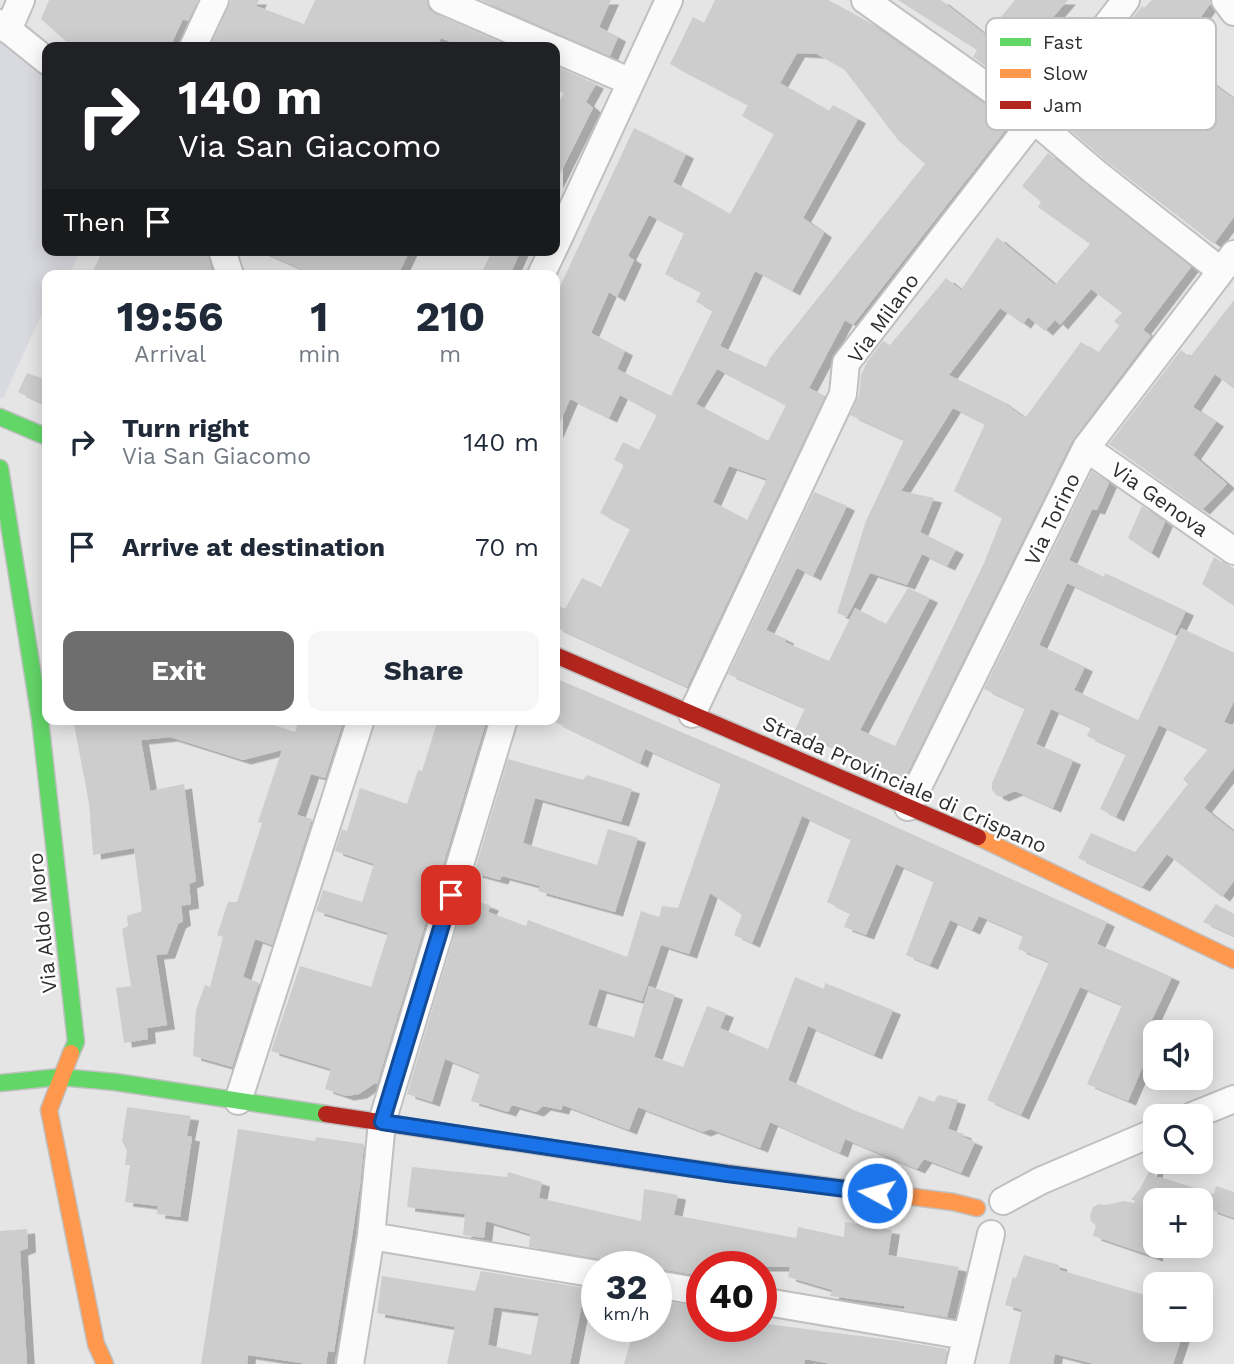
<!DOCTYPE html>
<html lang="en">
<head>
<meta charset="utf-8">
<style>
	body { margin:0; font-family:"Work Sans",sans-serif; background:#f6f6f7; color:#1f2937; height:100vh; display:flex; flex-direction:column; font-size:26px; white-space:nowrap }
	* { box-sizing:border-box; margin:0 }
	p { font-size:23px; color:#747a83 }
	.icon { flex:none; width:38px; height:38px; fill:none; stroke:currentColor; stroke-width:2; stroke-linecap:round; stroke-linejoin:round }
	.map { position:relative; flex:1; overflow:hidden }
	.details { position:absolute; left:42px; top:270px; width:518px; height:455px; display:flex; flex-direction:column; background:#fff; border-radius:14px; box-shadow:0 4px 18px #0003 }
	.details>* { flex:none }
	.banner { position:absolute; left:42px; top:42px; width:518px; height:214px; border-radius:14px; box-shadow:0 4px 18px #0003; background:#202124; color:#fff; overflow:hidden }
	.buttons { position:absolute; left:1143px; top:1020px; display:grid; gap:14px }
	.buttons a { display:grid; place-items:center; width:70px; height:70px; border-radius:14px; background:#fff; box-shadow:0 4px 18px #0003; font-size:35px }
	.speed { position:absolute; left:581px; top:1251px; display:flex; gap:14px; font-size:35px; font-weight:700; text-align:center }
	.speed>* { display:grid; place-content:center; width:91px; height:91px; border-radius:50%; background:#fff; box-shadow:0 4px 18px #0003; line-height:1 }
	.speed small { font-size:18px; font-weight:400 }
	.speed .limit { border:10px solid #d22; background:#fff; color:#111 }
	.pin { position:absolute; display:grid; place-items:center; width:60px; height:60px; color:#fff; margin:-30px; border-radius:14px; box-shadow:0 4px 10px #0006 }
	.me { position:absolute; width:77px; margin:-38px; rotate:277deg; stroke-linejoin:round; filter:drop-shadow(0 0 5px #0008) }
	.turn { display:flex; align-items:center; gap:24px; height:147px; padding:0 21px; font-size:32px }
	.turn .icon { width:91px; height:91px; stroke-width:2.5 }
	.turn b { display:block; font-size:49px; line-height:60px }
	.then { display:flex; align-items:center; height:66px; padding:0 21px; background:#0003; gap:14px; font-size:26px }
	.eta { display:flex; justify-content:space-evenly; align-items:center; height:119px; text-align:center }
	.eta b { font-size:42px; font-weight:700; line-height:49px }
	.action { display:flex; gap:14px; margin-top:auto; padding:14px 21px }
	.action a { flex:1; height:80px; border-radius:14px; background:#6e6e6f; color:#fff; font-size:28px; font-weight:700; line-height:80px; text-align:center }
	.action a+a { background:#f6f6f7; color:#1f2937 }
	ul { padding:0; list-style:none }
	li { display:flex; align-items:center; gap:21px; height:105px; padding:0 21px }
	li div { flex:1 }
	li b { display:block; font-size:26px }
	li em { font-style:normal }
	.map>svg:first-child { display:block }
</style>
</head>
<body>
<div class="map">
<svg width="1234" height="1364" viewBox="0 0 1234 1364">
	<defs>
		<filter id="shadow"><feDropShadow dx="8" dy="4.5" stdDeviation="0" flood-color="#0004"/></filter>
	</defs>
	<rect width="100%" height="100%" fill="#e5e5e6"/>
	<path fill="#d9d9e0" d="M0 38 47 77V250H81L69 275H47V303L3 398 0 397Z"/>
	<path fill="#cdcdce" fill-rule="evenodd" filter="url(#shadow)" d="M49 0H198L188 21 183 19 170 47H72L41 19Z
		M231 0H259L256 6 304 24 315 0H427L429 9 436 14 511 47H462L441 38 436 47H210Z
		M481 0H611L599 27 618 37 610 56Z
		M715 0H828L870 23 1011 123 853 325 845 320 809 388 825 396 687 687 555 627V604L565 609 582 578 601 587 630 529 600 513 624 465 614 460 623 442 639 450 657 415 620 395 609 418 570 399 555 434V297L634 128 686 154 673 182 730 214 774 134 742 116 748 105 670 64 693 17 704 23ZM797 53 817 54 844 69 898 140 925 164 770 358 766 367 720 346 755 271 792 291 824 233 803 218 858 119 833 105 829 111 780 83ZM649 215 684 233 665 274 701 292 696 302 713 310 671 396 617 369 625 351 591 333 609 292 617 297 634 260 628 256ZM717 369 786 405 768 441 696 404ZM729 466 767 479 747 520 713 502Z
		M898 0H941L986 35 1015 0H1068L1042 30 1068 50 1030 98 973 57 977 50Z
		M1152 0H1210V4L1173 57 1204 81 1207 79 1234 99V217L1214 244 1105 160 1055 117 1142 6 1144 8Z
		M555 66 596 84 586 102 593 108 555 184V109L564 93 555 89Z
		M1048 153 1191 267 1143 330 1151 336 1072 441 904 780 795 730 805 708 728 674 814 492 847 506 813 576 797 568 766 630 786 639 785 642 829 661 855 608 886 624 908 588 930 598 860 730 895 746 984 563 1002 518 954 491 985 424 953 408 901 491 934 498 920 532 956 550 947 566 922 554 907 585 870 573 847 617 837 613 866 521 904 440 850 415 859 396 861 375 867 362 883 341 890 345 946 278 961 290 997 237 1055 285 1090 244 1038 207 1041 202 1022 186ZM1091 289 1122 313 1114 321 1119 326 1098 353 1081 342 1025 418 1000 400 949 375 1000 308 1023 324 1028 317 1045 331 1055 320 1060 325Z
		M103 250H207L213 275H91Z
		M258 250H410L398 275H315Z
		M492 250H521L510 275H481Z
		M1234 300V389L1215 374 1193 407 1216 422 1193 455 1227 484 1202 510 1109 444 1181 350 1190 357Z
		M27 373 47 380V406L18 392Z
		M1092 471 1109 483 1097 510 1092 509 1069 560 1104 577 1105 573 1186 611 1175 634 1067 583 1039 645 1085 667 1074 690 1138 720 1181 628 1234 653V701L1224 722 1234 726V768L1204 808 1234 832V881L1222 897 1167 854 1142 887 1078 858 1091 833 1135 852 1188 784 1183 779 1208 749 1159 725 1116 817 1100 809 1126 754 1087 736 1091 727 1051 709 1036 744 1073 760 1053 808 1015 791 1001 797 996 795 992 790V783L1025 708 984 689Z
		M1142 506 1165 522 1151 554 1128 538Z
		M1214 557 1234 570V606L1202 584Z
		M555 678 749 761 1107 922 1097 944 1172 977 1149 1026 1158 1030 1155 1032V1038L1128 1101 1087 1084 1122 1005 1080 987 1021 1115 987 1100 1049 962 1018 949 1023 935 979 916 972 930 950 920 930 965 906 955 934 881 896 864 866 935 844 927 850 913 827 902 851 839 802 816 752 943 734 935 742 915 710 893 689 954 661 945 642 1001 599 989 588 1025 634 1037 649 986 675 995 654 1057 683 1067 707 1006 726 1013 720 1028 768 1049 795 977 824 989 825 983 893 1010 874 1055 808 1026 788 1080 856 1111 903 1129 919 1096 934 1102 938 1095 958 1100 948 1129 964 1134 963 1137 975 1142 961 1173 924 1159 917 1169 845 1139 840 1153 770 1122 760 1148 710 1129 703 1132 638 1107 629 1130 563 1105 561 1110 543 1106 536 1112 512 1105 508 1112 471 1101 480 1073 445 1059 432 1102 407 1094 466 897 491 906 488 912 526 926 528 920 627 957 641 911 659 917 662 906 678 908 721 783 645 749 640 763 555 722Z
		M73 719H256L295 732 299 719H344L325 778 311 774 297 815 312 819 272 945 255 939 243 977 259 983 232 1067 193 1056 196 1010 205 985 210 987 223 937 217 935 228 902H237L262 823 258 822 282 750 243 760 170 737 141 740 150 791 184 784 196 881 189 884 191 904 181 906 183 921 178 924 167 954 156 955 167 1025 147 1028 148 1039 124 1043 116 988 131 986 122 929 128 926 127 916 142 911 134 848 93 855 89 803Z
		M438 719H487L377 1084 375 1083 359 1094 346 1096 325 1089 331 1069 271 1051 300 966 371 987 388 933 316 911 323 890 362 902 374 864 335 851 342 829 347 831 360 788 407 804 418 770 422 771Z
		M508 759 583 780 587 775 632 789 621 822 535 798 523 843 597 865 608 829 638 838 615 912 538 891 540 886 502 876 500 880 474 873Z
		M1216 904 1234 915V936L1203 922Z
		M127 1107 191 1116 187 1136 192 1137 180 1217 157 1214 158 1206 125 1202 130 1165H125L127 1151 122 1141Z
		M238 1129 315 1141 316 1137 364 1144 360 1185 334 1352 328 1351 326 1364H308L248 1355 247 1364H201Z
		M1155 1159V1178L1160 1177 1214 1194 1216 1186 1234 1192V1218L1209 1209 1212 1200H1155V1257L1093 1236 1096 1226 1091 1221 1090 1215 1093 1207 1099 1204 1106 1205 1124 1201 1134 1203 1135 1200H1131L1140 1189Z
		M412 1167 507 1177 508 1172 542 1182 539 1198 641 1221 644 1189 678 1195 674 1215 796 1238 798 1227 844 1237 845 1222 892 1230 888 1255 959 1267 947 1317 904 1310 905 1306 830 1296 832 1290 788 1277 790 1267H702V1276L529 1247 530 1234 486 1221 484 1238 463 1235 465 1214 407 1207Z
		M27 1229 28 1248 20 1251 27 1364H0V1231Z
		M1024 1255 1059 1265 1060 1270 1155 1298V1330H1184L1173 1364H1094L1055 1354 1053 1364H1009L1022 1310 1005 1305 1013 1277 1016 1278Z
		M481 1271 585 1288 570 1364H447L455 1327 377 1313 382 1276 475 1291ZM494 1307 539 1313 531 1355 488 1345Z
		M656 1300 702 1307V1326H766L767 1324 899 1341 947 1349 945 1364H831L805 1359 804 1364H624L635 1326H656Z"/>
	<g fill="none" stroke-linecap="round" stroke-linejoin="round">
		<defs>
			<path id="street" d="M442 0 550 47
				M865 0 1034 120 1095 172 1221 271
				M1225 0 1234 12
				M0 23 47 61
				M8 30 21 0
				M193 47 215 0
				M555 49 631 82
				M555 246 669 0
				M222 250 230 275
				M541 275 553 250
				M1086 448 1234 551
				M692 714 843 394 846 363 1126 0
				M908 807 1086 448 1234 254
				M238 1101 361 719
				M1192 1116 1234 1099
				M1003 1201 1040 1181 1155 1132
				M371 1236 597 1274
				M656 1284 702 1292
				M761 1301 966 1336
				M350 1364 371 1236 382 1122 504 719
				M960 1364 991 1234"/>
			<path id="fast" d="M0 417 47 437
				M0 468 40 719 76 1042 71 1053
				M0 1083 60 1077 115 1082 326 1114"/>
			<path id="slow" d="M978 837 1234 960
				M71 1053 49 1110 96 1344 105 1364
				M657 1164 953 1202 977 1208"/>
			<path id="jam" d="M555 655 978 837
				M326 1114 657 1164"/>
		</defs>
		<use href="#street" stroke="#c0c0c1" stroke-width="30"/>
		<use href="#fast" stroke="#c0c0c1" stroke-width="19"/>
		<use href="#slow" stroke="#c0c0c1" stroke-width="19"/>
		<use href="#jam" stroke="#c0c0c1" stroke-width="19"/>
		<use href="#street" stroke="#fbfbfb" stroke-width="26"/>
		<use href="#fast" stroke="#63d668" stroke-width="16"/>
		<use href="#slow" stroke="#ff974d" stroke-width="16"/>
		<use href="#jam" stroke="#b3261e" stroke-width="16"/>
	</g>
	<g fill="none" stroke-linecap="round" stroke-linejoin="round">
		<defs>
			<path id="route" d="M451 895 382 1122 727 1174 877 1193"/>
		</defs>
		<use href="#route" stroke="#114b97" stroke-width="18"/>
		<use href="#route" stroke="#1a73e8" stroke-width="12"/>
	</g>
	<g text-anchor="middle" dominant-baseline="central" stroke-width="5" stroke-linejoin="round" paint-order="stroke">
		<g font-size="21" fill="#2e2e2f" stroke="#fff">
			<text transform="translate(883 318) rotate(-54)">Via Milano</text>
			<text transform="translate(1160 499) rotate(35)">Via Genova</text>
			<text transform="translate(1052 519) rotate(-64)">Via Torino</text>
			<text transform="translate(905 784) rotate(24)">Strada Provinciale di Crispano</text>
			<text transform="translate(42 923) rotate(-96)">Via Aldo Moro</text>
		</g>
	</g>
	<rect x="986" y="18" width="230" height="112" rx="10" fill="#fff" stroke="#c0c0c1" stroke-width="2"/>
	<rect x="1000" y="38" width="31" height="8" fill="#63d668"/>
	<rect x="1000" y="69" width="31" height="9" fill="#ff974d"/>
	<rect x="1000" y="101" width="31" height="8" fill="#b3261e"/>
	<g font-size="19" fill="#2e2e2f">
		<text x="1043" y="49">Fast</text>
		<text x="1043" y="80">Slow</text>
		<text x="1043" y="112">Jam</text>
	</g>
</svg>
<div class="buttons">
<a><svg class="icon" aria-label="sound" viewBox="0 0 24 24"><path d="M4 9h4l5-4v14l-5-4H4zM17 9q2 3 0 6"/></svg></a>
<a><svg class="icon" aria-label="search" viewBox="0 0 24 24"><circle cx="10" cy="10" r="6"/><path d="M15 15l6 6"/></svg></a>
<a>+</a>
<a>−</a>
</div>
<div class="speed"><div>32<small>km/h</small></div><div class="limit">40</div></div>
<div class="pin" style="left:451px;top:895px;background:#d93025"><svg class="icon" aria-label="arrive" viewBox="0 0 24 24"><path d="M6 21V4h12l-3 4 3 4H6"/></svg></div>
<svg class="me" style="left:877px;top:1193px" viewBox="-20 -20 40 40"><circle r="17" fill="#1a73e8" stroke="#fff" stroke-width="3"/><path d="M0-11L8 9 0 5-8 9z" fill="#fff"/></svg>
<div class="banner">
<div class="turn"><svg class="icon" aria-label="right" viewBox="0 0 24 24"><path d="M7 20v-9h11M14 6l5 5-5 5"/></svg><div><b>140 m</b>Via San Giacomo</div></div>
<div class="then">Then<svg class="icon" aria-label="arrive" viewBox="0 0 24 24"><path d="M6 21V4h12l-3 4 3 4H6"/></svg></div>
</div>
<section class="details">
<div class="eta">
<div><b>19:56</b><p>Arrival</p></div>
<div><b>1</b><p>min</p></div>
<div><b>210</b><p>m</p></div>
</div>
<ul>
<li><svg class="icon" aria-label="right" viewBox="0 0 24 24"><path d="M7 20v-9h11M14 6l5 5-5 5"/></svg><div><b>Turn right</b><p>Via San Giacomo</p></div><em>140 m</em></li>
<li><svg class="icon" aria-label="arrive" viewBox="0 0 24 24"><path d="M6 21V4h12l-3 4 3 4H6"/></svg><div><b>Arrive at destination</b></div><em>70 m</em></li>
</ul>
<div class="action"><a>Exit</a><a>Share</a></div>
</section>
</div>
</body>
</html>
